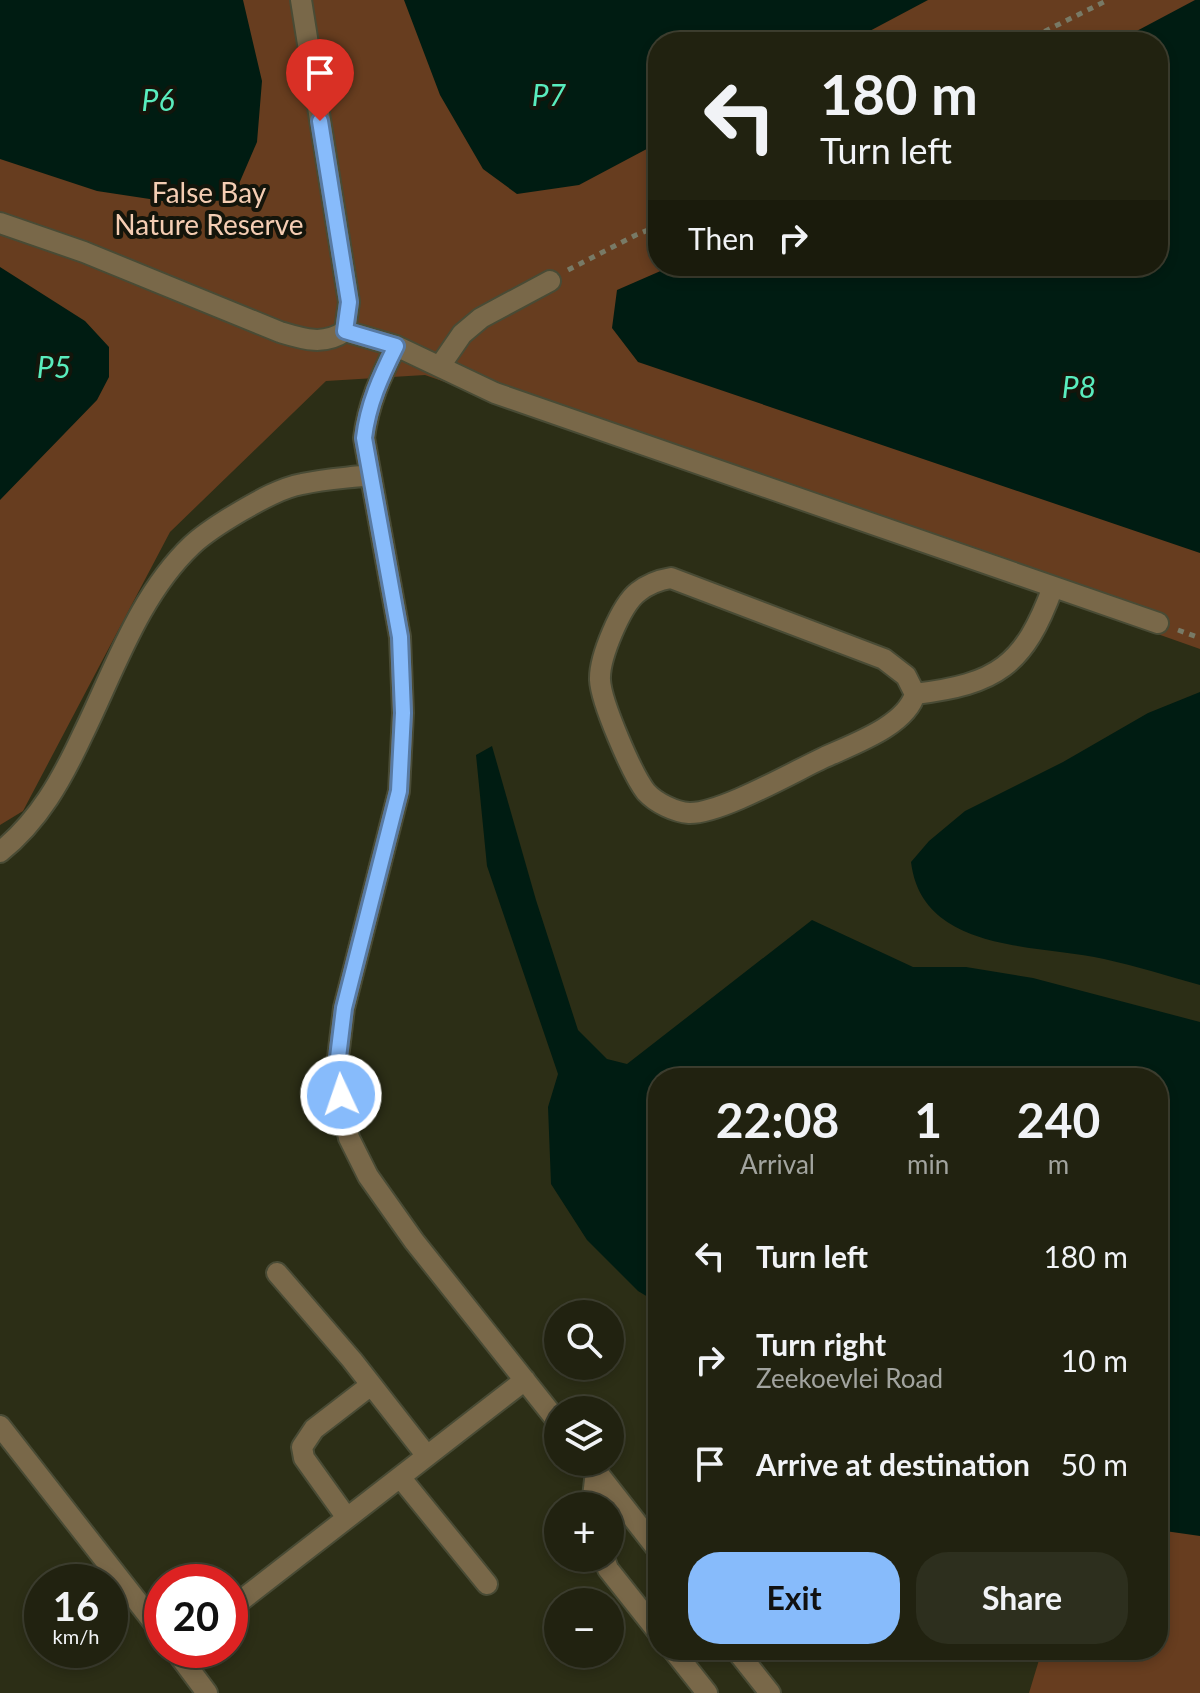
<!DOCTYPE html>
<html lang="en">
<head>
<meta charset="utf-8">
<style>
	body { margin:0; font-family:Lato,sans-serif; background:#2d2f1e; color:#f1f3f6; height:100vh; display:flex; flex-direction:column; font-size:30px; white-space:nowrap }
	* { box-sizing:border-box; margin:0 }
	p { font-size:26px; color:#a2a49f }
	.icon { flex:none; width:44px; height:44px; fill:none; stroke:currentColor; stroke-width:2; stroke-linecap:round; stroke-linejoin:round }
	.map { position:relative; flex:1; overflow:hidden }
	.side { position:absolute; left:648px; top:1068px; width:520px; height:592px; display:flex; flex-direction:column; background:#212210; border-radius:32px; box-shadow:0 4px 12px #0003,0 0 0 2px #3e3f30 }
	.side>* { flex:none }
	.hud { position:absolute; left:648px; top:32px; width:520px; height:244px; border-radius:32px; box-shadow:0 4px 12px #0003,0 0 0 2px #3e3f30; background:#212210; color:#f1f3f6; overflow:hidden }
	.tools { position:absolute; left:544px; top:1300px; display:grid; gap:16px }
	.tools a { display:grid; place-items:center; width:80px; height:80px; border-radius:50%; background:#212210; box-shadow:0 4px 12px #0003,0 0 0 2px #3e3f30; font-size:40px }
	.speed { position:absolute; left:24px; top:1564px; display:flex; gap:16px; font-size:40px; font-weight:700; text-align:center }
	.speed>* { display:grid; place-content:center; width:104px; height:104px; border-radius:50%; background:#212210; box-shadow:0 4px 12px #0003,0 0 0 2px #3e3f30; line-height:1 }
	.speed small { font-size:20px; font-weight:400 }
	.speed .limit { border:12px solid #d22; background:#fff; color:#111 }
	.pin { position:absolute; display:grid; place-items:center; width:68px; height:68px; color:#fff; margin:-82px -34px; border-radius:50% 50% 50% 0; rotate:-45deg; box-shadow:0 0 8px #0007 }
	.pin .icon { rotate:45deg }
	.me { position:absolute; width:88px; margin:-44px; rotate:357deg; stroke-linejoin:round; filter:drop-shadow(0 0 6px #0008) }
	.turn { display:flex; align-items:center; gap:28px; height:168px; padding:0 40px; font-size:36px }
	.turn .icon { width:104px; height:104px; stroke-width:2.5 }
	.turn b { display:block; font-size:56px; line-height:68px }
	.then { display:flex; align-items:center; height:76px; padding:0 40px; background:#0003; gap:16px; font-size:30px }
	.eta { display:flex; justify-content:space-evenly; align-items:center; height:136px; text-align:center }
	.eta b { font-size:48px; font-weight:700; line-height:56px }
	.cta { display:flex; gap:16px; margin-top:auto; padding:16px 40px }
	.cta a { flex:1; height:92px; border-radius:32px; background:#87bbfb; color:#111; font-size:32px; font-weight:700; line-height:92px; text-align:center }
	.cta a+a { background:#2d2f1e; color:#f1f3f6 }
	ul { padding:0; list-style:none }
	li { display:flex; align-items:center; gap:24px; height:104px; padding:0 40px }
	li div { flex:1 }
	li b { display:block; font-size:30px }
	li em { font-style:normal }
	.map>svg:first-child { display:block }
</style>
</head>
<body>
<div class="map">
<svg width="1200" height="1693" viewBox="0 0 1200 1693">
	<rect width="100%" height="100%" fill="#2c2e16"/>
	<path fill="#673d1f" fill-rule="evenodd" d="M0 0H1200V649L425 375 326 381 170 532 23 811 0 825ZM658 42H1158V266H658Z
		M1200 1088V1693H1029L1042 1650H1158V1237Z"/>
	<path fill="#001c12" d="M0 0H243L262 81 257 142 232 200 176 203 97 191 0 159Z
		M404 0H928L849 42H658V143L579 185 517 194 483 169 440 95Z
		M1195 0H1200V553L638 362 612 328 617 290 672 266H1158V42H1116Z
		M0 267 85 321 109 347V377L97 400 0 500Z
		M1200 692V985C1168 976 1136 966 1104 959 1036 944 922 953 911 862L929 841 965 811 1063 762 1148 713Z
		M492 746 536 900 578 1030 607 1059 627 1064 812 920 913 967H966L1033 978 1200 1022V1536L1158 1530V1078H658V1303L638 1291 587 1240 551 1184 548 1107 558 1074 487 866 476 755Z"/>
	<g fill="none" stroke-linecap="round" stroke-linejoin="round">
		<defs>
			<path id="minor" d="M301 0 349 302 345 331
				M0 223 84 252 280 332C303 339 324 346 345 331L396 346 495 393 1158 623
				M396 346C381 376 368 404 364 438L400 637 403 713 399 791 344 1008 336 1074 349 1138 368 1176 414 1241 558 1422
				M440 366 462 334 481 318 550 281
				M671 578 884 659 906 676 915 694C906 726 853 744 823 758 793 772 720 814 689 813 675 812 656 803 646 792 632 774 601 702 600 680 599 658 621 605 638 592 648 584 659 580 671 578Z
				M915 694C997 684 1024 666 1053 587
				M0 852C39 821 62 779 83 734 114 671 139 595 192 545 206 532 224 521 241 511 260 500 281 488 302 484 324 479 347 478 369 475
				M277 1273 352 1360 427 1456
				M0 1426 162 1633
				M589 1462 658 1550
				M400 1477 487 1584
				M592 1506 596 1471
				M347 1518 304 1458 302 1447 314 1429 371 1385
				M604 1558 608 1569 658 1632
				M230 1609 525 1380
				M175 1650 207 1693
				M673 1650 707 1693
				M736 1650 770 1693"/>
		</defs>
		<use href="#minor" stroke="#494b35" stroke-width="24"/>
		<path stroke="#787a66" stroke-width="5" stroke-dasharray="6 6" stroke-linecap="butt" d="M1023 42 1108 0
			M568 270 636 235 658 226
			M1178 630 1200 638"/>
		<use href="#minor" stroke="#796849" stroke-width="20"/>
	</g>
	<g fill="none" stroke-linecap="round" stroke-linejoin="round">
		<defs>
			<path id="route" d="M320 121 349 302 345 331 396 346C381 376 368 404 364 438L400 637 403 713 399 791 344 1008 336 1074 341 1095"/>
		</defs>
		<use href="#route" stroke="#587aa3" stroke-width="20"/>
		<use href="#route" stroke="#87bbfb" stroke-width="14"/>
	</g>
	<g text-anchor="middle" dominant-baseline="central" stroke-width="8" stroke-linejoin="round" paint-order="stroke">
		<g font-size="28" fill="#f4cdb3" stroke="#14150b">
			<text x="209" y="192">False Bay<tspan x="209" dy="32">Nature Reserve</tspan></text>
		</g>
		<g font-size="30" font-style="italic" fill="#59ecbd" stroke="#14150b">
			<text x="549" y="94">P7</text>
			<text x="158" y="99">P6</text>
			<text x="54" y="366">P5</text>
			<text x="1079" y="386">P8</text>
		</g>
	</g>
</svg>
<div class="tools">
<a><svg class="icon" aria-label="search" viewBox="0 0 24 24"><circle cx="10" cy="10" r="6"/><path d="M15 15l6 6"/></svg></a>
<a><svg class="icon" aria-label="layers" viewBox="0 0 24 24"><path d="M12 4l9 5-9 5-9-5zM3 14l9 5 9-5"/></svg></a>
<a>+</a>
<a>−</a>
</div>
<div class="speed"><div>16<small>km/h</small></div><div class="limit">20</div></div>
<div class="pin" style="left:320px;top:121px;background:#d93025"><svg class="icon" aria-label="arrive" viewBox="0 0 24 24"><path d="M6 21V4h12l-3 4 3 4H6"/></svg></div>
<svg class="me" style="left:341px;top:1095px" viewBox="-20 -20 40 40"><circle r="17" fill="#87bbfb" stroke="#fff" stroke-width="3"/><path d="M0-11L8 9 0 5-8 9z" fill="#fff"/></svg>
<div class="hud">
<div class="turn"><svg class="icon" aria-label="left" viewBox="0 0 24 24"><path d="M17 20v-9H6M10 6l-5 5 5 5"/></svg><div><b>180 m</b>Turn left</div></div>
<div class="then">Then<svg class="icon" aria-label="right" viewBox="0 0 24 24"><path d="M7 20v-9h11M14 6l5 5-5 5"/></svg></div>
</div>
<section class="side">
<div class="eta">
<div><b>22:08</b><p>Arrival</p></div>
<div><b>1</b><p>min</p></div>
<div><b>240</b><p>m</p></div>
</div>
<ul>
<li><svg class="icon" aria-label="left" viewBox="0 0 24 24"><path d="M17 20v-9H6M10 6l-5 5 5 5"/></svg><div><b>Turn left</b></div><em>180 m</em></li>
<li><svg class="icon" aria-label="right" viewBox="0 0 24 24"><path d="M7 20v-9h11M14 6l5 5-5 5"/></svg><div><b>Turn right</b><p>Zeekoevlei Road</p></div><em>10 m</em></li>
<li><svg class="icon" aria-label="arrive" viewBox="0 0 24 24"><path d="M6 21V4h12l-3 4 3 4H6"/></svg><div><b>Arrive at destination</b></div><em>50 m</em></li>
</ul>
<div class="cta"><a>Exit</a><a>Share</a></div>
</section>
</div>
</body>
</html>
